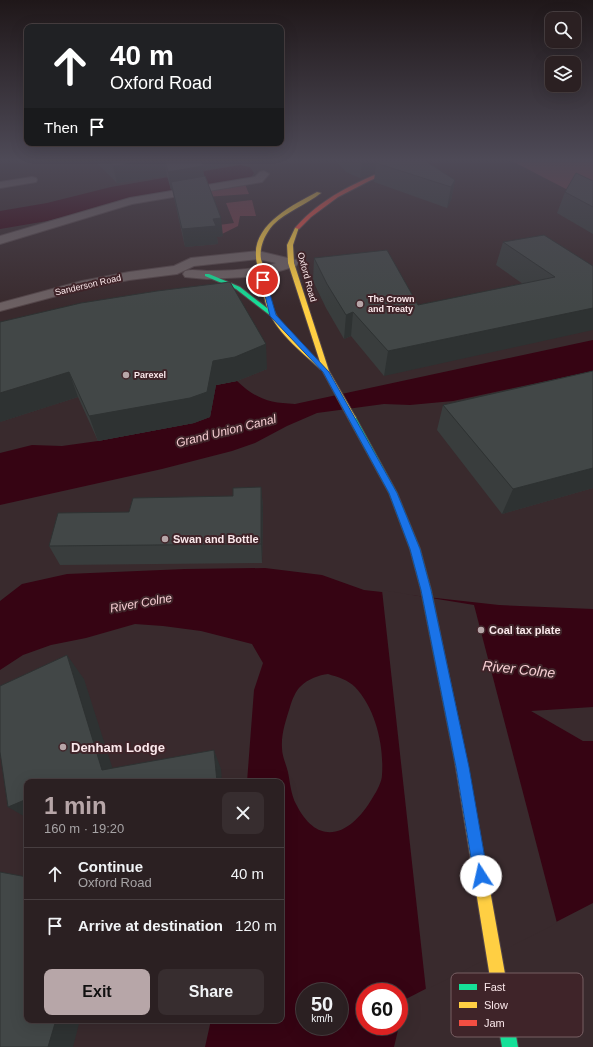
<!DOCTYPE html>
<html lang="en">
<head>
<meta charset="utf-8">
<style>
	body { margin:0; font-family:Helvetica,sans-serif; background:#372d2f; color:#f1f3f6; height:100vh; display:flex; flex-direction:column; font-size:15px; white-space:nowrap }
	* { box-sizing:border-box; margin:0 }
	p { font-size:13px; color:#a6a3a5 }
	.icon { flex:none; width:22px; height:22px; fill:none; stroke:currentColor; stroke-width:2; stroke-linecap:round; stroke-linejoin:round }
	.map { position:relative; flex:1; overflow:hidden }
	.side { position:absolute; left:24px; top:779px; width:260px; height:244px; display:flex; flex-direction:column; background:#2b2022; border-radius:8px; box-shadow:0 4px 16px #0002,0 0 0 1px #473e40 }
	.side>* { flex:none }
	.hud { position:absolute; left:24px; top:24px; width:260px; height:122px; border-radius:8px; box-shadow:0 4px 16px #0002,0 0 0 1px #473e40; background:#202124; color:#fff; overflow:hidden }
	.tools { position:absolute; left:545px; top:12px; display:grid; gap:8px }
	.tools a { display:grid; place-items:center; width:36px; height:36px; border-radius:8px; background:#2b2022; box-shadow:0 4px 16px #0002,0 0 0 1px #473e40; font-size:20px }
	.speed { position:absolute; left:296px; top:983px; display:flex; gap:8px; font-size:20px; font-weight:700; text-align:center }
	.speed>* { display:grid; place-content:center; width:52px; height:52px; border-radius:50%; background:#2b2022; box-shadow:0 4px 16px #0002,0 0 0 1px #473e40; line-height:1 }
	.speed small { font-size:10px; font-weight:400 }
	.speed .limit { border:6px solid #d22; background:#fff; color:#111 }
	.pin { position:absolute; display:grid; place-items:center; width:34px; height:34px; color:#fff; margin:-17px; border:2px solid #fff; border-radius:50%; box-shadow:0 1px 4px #0007 }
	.me { position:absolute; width:44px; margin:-22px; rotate:350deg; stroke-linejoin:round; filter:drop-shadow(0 0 3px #0008) }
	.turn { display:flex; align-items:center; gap:14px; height:84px; padding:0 20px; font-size:18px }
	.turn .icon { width:52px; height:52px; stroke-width:2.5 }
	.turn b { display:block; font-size:28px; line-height:34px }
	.then { display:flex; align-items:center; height:38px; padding:0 20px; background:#0003; gap:8px; font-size:15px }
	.round { display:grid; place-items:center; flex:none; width:42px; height:42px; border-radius:8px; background:#372d2f }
	.summary { display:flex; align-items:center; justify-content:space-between; height:68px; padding:0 20px }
	h1 { font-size:24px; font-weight:700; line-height:30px; color:#b7a6a8 }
	.cta { display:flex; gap:8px; margin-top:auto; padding:8px 20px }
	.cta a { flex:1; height:46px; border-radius:8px; background:#b7a6a8; color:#111; font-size:16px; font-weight:700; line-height:46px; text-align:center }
	.cta a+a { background:#372d2f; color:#f1f3f6 }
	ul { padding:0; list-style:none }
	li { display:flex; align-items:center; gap:12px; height:52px; padding:0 20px; border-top:1px solid #473e40 }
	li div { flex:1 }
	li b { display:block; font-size:15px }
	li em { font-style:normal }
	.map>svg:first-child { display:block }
</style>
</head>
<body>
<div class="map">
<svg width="593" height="1047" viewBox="0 0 593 1047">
	<rect width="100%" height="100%" fill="#392a2d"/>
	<path fill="#6f3a44" d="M510 160H593V203Z
		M245 184 249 194 205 197 203 195 173 198 172 196Z
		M252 200 256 216H240L238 226 222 234 219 225 234 223 226 203Z"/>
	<path fill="#360413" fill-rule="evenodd" d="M236 170 242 175 213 180 207 175Z
		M593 340V371L453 401 410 405 384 404 317 413 287 426 255 443 232 451 162 469 0 505V453L32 445 62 446 98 441 194 423 207 387 237 381C256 399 269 403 295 404Z
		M265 568 322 575 364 590 499 605 593 609V707L531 711 583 741H593V903L406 999 399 1025V992H365V1026H399L394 1047H205L211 1020H281V782H247L254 690 263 663 252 644 201 631 163 626 135 624 86 638 51 645 23 655 0 670V601L22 584 67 574 185 569ZM328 674C338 677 348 680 355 687 376 709 384 746 382 775 382 781 377 791 373 797 352 834 319 850 296 804 291 795 290 782 288 772 286 764 282 756 282 748 281 734 286 720 290 707 292 700 296 690 301 686 308 679 319 675 328 674ZM305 992H339V1026H305Z"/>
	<path fill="#392a2d" d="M382 590 474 605 557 923 426 990Z"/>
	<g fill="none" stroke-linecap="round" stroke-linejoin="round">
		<path fill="#360413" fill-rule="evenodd" d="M240 165 250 167 254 173 250 179 112 205 47 221 0 229V211L47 203 111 187Z"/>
		<defs>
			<path id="street" d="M264 171 269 174 262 182 132 204 0 244V236L130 198 255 177 260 172Z
				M32 177 36 178 37 180 36 182 0 188V182Z
				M258 251 296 260 298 263 296 266 263 276 207 279 185 277 183 274 185 271C193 269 200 271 207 271 230 271 255 270 276 263L258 259 194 266 177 274 129 280 83 289 0 311V303L82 281 129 272 174 266 191 258Z"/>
			<path id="fast" d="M205 274H209L240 287 276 315 271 316 236 289 205 276Z
				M349 416H355L356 418 397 493 420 549 431 590 467 762 465 766 461 768 457 766 455 762 421 590 410 549 389 493 348 418Z
				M501 988 507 990 509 996 518 1047H502L493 996 495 990Z"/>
			<path id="slow" d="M317 192 321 193C306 205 287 211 273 225 265 234 259 247 261 259 262 264 265 268 266 273 268 283 268 294 271 303 279 328 302 345 320 362L288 263 287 245 295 228 299 227 293 245 294 263 329 371 356 418 352 420 348 418 322 370 320 369C300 350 274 331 266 304 263 294 262 284 260 274 259 268 256 263 256 257 253 224 293 205 317 192Z
				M461 756 465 758 467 762 509 996 507 1002 501 1004 495 1002 493 996 455 762 457 758Z"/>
			<path id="jam" d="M411 160H417L369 181 338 197 311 217 299 229 295 228C325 193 369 177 411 160Z"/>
		</defs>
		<use href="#street" stroke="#544649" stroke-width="2"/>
		<use href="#fast" stroke="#544649" stroke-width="2"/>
		<use href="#slow" stroke="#544649" stroke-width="2"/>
		<use href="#jam" stroke="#544649" stroke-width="2"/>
		<use href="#street" fill="#6c6062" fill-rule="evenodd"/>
		<use href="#fast" fill="#16e098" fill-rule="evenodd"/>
		<use href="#slow" fill="#ffcf43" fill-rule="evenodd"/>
		<use href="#jam" fill="#f24e42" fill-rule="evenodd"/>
	</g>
	<path fill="#393d3d" d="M94 160H242V163L203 170 204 176 223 236 217 237 218 244 185 247 174 198 172 189 171 190 167 176 117 183Z
		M335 160H424L455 180 451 200 447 208 374 182 375 172 360 178 346 172Z
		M593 181V234L557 213 565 192Z
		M503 242 593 266 384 376 351 336 344 339 326 308 313 281 314 258 418 305 523 284 496 265Z
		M81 303 267 369 237 381 216 385 210 417 194 423 98 441 78 397 0 422Z
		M593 371V488L502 514 437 430 443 405Z
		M261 487 263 507 262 563 60 565 49 546 129 512 233 496Z"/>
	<path fill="#2e3232" d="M150 160H164L167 176 117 183 113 166Z
		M200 160H242V163L203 170 205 184 171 182 172 189 171 190 168 172Z
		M362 160H402L376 163 375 172 360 178Z
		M455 180 451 200 447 208 451 187Z
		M221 218 223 236 217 237 218 244 185 247 182 229 213 219Z
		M593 308V330L384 376 388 351Z
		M353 312 351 336 344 339 346 315Z
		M266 344 267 369 237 381 216 385 210 417 194 423 98 441 89 416 213 361Z
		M69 372 78 397 0 422V393Z
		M593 468V488L502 514 513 489Z
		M261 487 263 507 262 563 261 544Z
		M67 655 84 679 117 782 102 770Z
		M214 750 221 769 222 782H217Z
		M27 799V818L8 807Z
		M56 1020H80L73 1047H48Z"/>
	<path fill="#424747" stroke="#2e3232" d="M108 160H150L113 166Z
		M165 160H201L203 166 168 172Z
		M382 160H424L455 180 451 187 376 163Z
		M576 173 593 181V207L565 192Z
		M205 176 221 218 213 219 216 226 182 229 171 182Z
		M544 235 593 266V308L388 351 353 312 346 315 327 284 314 258 387 250 418 305 555 277 503 242Z
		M230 282 266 344 235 357 213 361 207 392 190 398 89 416 69 372 0 393V322L81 303 157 291Z
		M593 371V468L513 489 443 405Z
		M261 487V544L49 546 58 513 129 512 133 498 233 496V488Z
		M67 655 102 770 214 750 217 782H27V799L8 807 0 752V686Z
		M0 872 27 877V1020H56L48 1047H0Z"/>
	<linearGradient id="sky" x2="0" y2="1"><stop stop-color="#1f1719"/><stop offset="0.52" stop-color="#4e4a57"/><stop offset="1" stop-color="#4e4a57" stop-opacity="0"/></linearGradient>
	<rect width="593" height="307" fill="url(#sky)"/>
	<path fill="#1a73e8" stroke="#114b97" d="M261 279 266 280 276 315 329 372 397 493 420 549 431 590 469 767 488 876 486 881 481 883 476 881 474 876 456 767 421 590 410 549 389 493 323 372 270 316Z"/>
	<g fill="#b7a6a8" stroke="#3f2429" stroke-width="1.5">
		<circle cx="360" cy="304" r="4"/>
		<circle cx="126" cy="375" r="4"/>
		<circle cx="165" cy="539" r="4"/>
		<circle cx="481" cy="630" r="4"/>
		<circle cx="63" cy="747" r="4"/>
	</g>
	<g text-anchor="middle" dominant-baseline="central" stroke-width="4" stroke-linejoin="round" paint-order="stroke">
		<g font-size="9" fill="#fbe8eb" stroke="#3f2429">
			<text transform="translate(307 277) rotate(75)">Oxford Road</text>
			<text transform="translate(88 285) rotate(-13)">Sanderson Road</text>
		</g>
		<g font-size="9" font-weight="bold" fill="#fbe8eb" stroke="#3f2429" text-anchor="start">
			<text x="368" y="299">The Crown<tspan x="368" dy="10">and Treaty</tspan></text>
			<text x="134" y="375">Parexel</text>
		</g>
		<g font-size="11" font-weight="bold" fill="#fbe8eb" stroke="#3f2429" text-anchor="start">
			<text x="173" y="539">Swan and Bottle</text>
			<text x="489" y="630">Coal tax plate</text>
		</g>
		<g font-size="12" font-style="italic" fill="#f6cdd2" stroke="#3f2429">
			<text transform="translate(226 431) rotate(-14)">Grand Union Canal</text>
			<text transform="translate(141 603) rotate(-10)">River Colne</text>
		</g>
		<g font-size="13" font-weight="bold" fill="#fbe8eb" stroke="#3f2429" text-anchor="start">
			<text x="71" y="747">Denham Lodge</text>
		</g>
		<g font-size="14" font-style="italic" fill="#f6cdd2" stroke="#3f2429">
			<text transform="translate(519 669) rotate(6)">River Colne</text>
		</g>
	</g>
	<rect x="451" y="973" width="132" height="64" rx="6" fill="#3f2429" stroke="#775f63" stroke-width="1"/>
	<rect x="459" y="984" width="18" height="6" fill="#16e098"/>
	<rect x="459" y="1002" width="18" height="6" fill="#ffcf43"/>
	<rect x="459" y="1020" width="18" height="6" fill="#f24e42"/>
	<g font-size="11" fill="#fbe8eb">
		<text x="484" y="991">Fast</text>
		<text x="484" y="1009">Slow</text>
		<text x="484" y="1027">Jam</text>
	</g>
</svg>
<div class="tools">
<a><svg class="icon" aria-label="search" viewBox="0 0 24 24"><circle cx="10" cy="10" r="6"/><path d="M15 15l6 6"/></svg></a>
<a><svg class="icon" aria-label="layers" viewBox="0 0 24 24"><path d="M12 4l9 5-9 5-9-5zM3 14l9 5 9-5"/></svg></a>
</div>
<div class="speed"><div>50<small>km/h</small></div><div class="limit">60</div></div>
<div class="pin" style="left:263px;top:280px;background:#d93025"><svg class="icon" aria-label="arrive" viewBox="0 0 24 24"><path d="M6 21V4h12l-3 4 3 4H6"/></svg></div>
<svg class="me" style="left:481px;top:876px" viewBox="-20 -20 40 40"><circle r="19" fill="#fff"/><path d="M0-13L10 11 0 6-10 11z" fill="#1a73e8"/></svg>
<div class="hud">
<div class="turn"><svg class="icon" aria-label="ahead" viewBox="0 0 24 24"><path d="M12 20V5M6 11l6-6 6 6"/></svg><div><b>40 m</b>Oxford Road</div></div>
<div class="then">Then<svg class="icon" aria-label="arrive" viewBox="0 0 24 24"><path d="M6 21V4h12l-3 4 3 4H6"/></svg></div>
</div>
<section class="side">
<div class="summary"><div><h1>1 min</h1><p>160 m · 19:20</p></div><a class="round"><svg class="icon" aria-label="close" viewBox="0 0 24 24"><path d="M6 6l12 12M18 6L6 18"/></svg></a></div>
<ul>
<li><svg class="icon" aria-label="ahead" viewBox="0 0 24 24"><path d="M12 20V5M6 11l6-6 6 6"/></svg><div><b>Continue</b><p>Oxford Road</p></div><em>40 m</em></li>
<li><svg class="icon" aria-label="arrive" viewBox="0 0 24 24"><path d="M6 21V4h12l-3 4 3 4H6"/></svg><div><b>Arrive at destination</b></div><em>120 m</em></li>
</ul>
<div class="cta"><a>Exit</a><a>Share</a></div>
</section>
</div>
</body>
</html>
